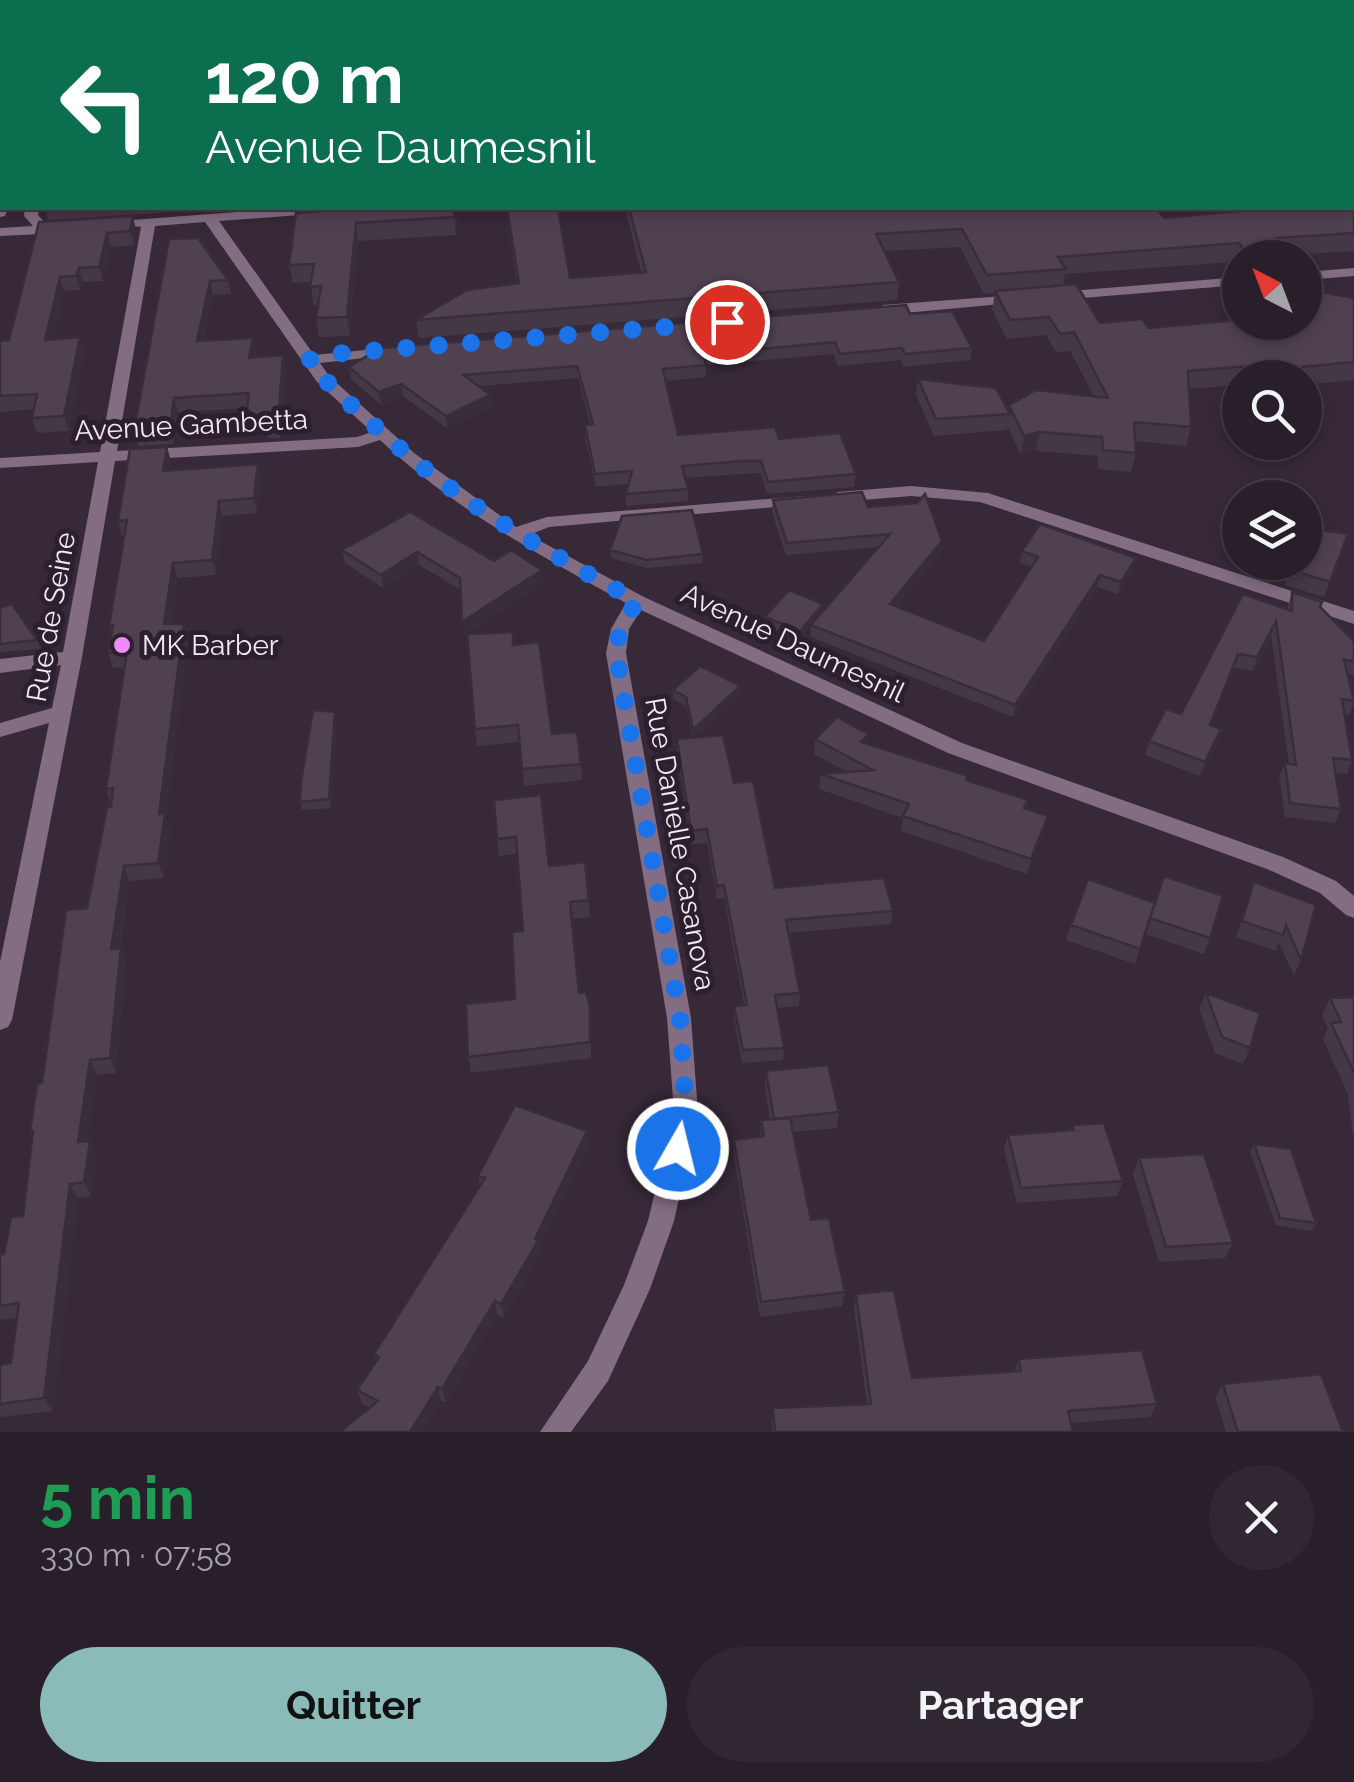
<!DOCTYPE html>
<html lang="fr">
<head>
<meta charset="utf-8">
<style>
	body { margin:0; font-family:Raleway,sans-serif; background:#312732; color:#f1f3f6; height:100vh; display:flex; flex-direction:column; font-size:38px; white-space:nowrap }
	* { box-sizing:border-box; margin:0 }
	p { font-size:32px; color:#a5a2a8 }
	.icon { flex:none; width:55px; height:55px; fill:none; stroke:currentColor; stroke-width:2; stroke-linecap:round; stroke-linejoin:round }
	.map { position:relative; height:1432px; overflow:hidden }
	.panel { display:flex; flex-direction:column; background:#291f2a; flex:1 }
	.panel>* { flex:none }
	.top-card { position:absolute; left:0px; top:0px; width:1355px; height:210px; box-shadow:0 5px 15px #0003,0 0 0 2px #453d47; background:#0b6e4f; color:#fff; overflow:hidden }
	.needle { width:65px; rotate:318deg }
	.fabs { position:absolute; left:1222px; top:240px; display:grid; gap:20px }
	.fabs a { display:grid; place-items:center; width:100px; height:100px; border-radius:50%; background:#291f2a; box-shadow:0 5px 15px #0003,0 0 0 2px #453d47; font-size:50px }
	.pin { position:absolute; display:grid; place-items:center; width:85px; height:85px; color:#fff; margin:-42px; border:5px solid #fff; border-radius:50%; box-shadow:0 2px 10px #0007 }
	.me { position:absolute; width:110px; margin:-55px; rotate:8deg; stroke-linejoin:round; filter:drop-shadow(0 0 8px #0008) }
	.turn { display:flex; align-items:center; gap:35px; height:210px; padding:0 40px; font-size:45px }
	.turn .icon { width:130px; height:130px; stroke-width:2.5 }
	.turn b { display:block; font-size:70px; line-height:85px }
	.round { display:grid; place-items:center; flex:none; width:105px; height:105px; border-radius:52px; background:#312732 }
	.head { display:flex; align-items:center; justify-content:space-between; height:170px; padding:0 40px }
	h1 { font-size:60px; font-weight:700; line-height:75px; color:#1e9e55 }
	.button { display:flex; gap:20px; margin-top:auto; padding:20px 40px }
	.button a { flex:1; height:115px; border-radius:60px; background:#8bbbb9; color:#111; font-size:40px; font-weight:700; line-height:115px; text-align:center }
	.button a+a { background:#312732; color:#f1f3f6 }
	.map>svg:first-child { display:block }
</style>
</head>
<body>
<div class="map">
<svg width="1354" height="1432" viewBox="0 0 1354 1432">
	<rect width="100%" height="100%" fill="#372938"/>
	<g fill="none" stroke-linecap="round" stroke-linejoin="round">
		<path fill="#826d83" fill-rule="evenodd" d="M149 0H161V2H150Z
			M0 87 2 88V104L0 103Z
			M1352 133H1354V141H1352Z
			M0 171H2V179H0Z
			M0 201 2 208H8L5 216 0 217Z
			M25 208H39L38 215 48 226 63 225 70 229 63 233 0 236V228L33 226 24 216Z
			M290 208H346L339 212 219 221 314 355 406 346V352L401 354 320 363 329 376 414 453 516 527 547 517 805 496 808 500 799 505 549 527 529 535 644 597 962 743 1283 857 1336 881 1354 896V918L1346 915 1320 893 1267 869 948 753 641 610 629 629 626 653 691 1018 698 1113 674 1221 650 1289 608 1381 571 1432H540L588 1361 624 1285 648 1221 674 1113 667 1018 606 653 611 629 626 603C540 556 453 508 380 440L358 447 115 461 82 657 12 1020 8 1027 0 1030V962L49 723 0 737V723L52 708 61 665 0 673V659L63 652 98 462 0 468V458L100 452 141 227 132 226V220ZM205 222 317 382 372 432 357 437 117 451 155 226Z
			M1354 268V276L1305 280V272Z
			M1240 277V285L1058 300 1051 296 1058 292Z
			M1019 295 1024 296V302L883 315 875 310 883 305Z
			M911 486 988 493 1354 611V624L980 502 911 496 838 502 829 497 838 492Z"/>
	</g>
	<path fill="#453846" d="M1354 200V251L1290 255 1291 258H1240V269L1234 262 1065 274 1063 285 1100 323 1148 328 1305 322 1321 292 1354 298V380L1305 385V378H1240V385L1189 389 1191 427 1186 446 1135 441 1136 453 1131 472 1098 469V456L1036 451 1021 455 1008 427 1007 430 934 436 916 395 918 379 1008 411 1009 405 1094 396 1070 351 1056 352 1046 335 1007 339 992 310 995 293 984 294 960 247 884 251 899 282 897 300 419 338 416 320 517 283 506 208 570 278 641 272 625 208H1156L1164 218Z
		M45 208H191V211L48 220Z
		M348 208H457L456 235 358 241 350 336 319 337 316 318 318 305H313L311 282 293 283 289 265Z
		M39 222 136 230 134 245 111 247 103 281 83 282 80 290 64 291 53 339 80 337 84 352 69 431 37 433 32 418 34 409 0 412V341L9 340Z
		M169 239 228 280 231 294 213 295 204 340 253 338 256 352 255 357 286 369 281 438H269L250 423 247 408 178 412 173 444 138 446 134 431Z
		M910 314 972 348 970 360 903 367 901 360 838 366 834 354 706 365V377L666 381 678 435 779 439 856 474 854 487 767 494 761 473 741 474 685 478 688 489V501L626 506V494L628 484 596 487 585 437V425L590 424 578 378 479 386 490 395 491 407 447 428 403 396 381 405 351 379 349 367Z
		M167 447 171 462 170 470 261 479 257 513 222 516 216 575 178 578 171 624H184L188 639 166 818 170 829 164 878 129 881 120 948 126 963 116 1073 97 1075 87 1141H90L97 1155 91 1196 78 1198 53 1411 0 1417V1365L11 1363 17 1318 0 1320V1255L4 1254 23 1216 33 1137 30 1131 87 908 111 804 106 789 124 667 113 668 108 653 111 633 109 626 124 536H122L118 521Z
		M773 500 868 507 941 553 896 606 984 641 1031 567 1020 563 1022 551 1133 570 1118 594 1097 587 1013 717 811 637V625L879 547 786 555 772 512Z
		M410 512 494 561 542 570 543 583 464 635 461 590 419 565 383 588 345 563 342 550Z
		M1348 534 1324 597 1286 585 1285 562H1305Z
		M610 550 703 554V563L647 568 611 558Z
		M1292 592 1320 607 1354 641V675H1348L1354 703 1349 715 1345 714 1352 760 1347 774 1335 773 1341 809 1335 823 1285 817 1279 777 1285 763 1289 764 1271 635 1253 671 1234 668 1211 725 1217 743 1200 776 1145 755 1149 741 1181 714 1243 594 1287 609Z
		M823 604 822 612 800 639 765 625V617Z
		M0 608 37 640 41 649 0 652Z
		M514 645 552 734 581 764 582 780 524 786 519 742 477 746 475 729Z
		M673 690 740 694 694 737 734 783 775 888 893 911 891 924 788 933 800 993 799 1006 777 1008 784 1048 783 1060 742 1063 734 1019V1006L744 1005 724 898 717 899 707 843 691 844 677 752V739L693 738 686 706 673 699Z
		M335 712 337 721 331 808 302 810 300 802Z
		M815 739 867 744 967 780 1028 800 1026 809 1048 816 1044 831 1027 874 901 831 903 818 819 789 821 774 847 772 814 754Z
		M494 800 549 866 585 862 590 917 572 919 579 993 591 1023V1058L471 1073 468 1057 515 999 523 931 517 854 499 856Z
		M1164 876 1210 938 1204 954 1145 934Z
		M1254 882 1316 905 1301 960 1294 976 1279 943 1276 951 1236 937Z
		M1155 903 1135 964 1066 940 1071 925Z
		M1206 993 1250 1048 1243 1064 1215 1053 1199 1009Z
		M1354 997V1143L1348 1095 1323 1039 1328 1029 1322 1015 1330 998Z
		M766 1071 839 1112 837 1128 793 1132 811 1220 845 1292 842 1306 760 1317 734 1155V1140L760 1137 761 1120H770L765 1087Z
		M1072 1125 1123 1181 1117 1196 1017 1203 1004 1150 1008 1135 1070 1130Z
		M1254 1144 1316 1223 1312 1231 1276 1225 1250 1152Z
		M588 1146 539 1249 540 1255 504 1318 497 1315 446 1402 441 1401 370 1408 362 1404 357 1390 376 1361 374 1354 480 1186 478 1176Z
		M1139 1158 1233 1243 1225 1258 1159 1262 1133 1174Z
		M856 1294 912 1378 1014 1372 1019 1359 1157 1404 1150 1417 1071 1423 1073 1432H772L773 1408 867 1404 854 1308Z
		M1223 1384 1343 1432H1226L1215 1397Z"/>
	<path fill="#382e39" d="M83 0H120L121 2H83Z
		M454 208H457L456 235 454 217Z
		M133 216 136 230 134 245 130 231Z
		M356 223 358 241 350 336 347 317Z
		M107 233 111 247 103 281 99 267Z
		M79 268 83 282 80 290 76 276Z
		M60 277 64 291 49 354 45 340Z
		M210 281 213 295 201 355 197 341Z
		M80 337 84 352 69 431 64 416Z
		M253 338 256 352 252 372 249 358Z
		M283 355 286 369 281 438 278 423Z
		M401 384 403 396 381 405 379 392Z
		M490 395 491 407 447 428 446 416Z
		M174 398 178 412 173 444 170 429Z
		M1040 432 1036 451 1021 455 1024 436Z
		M167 447 171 462 167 486 163 471Z
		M258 464 261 479 257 513 254 498Z
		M219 501 222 516 216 575 212 560Z
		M942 541 941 553 889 616 890 604Z
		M417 552 419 565 383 588 381 575Z
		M1136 558 1133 570 1118 594 1121 582Z
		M173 563 178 578 169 640 164 624Z
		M542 570 543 583 464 635 462 622Z
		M1100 575 1097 587 1013 717 1015 705Z
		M823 604 822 612 800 639V631Z
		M1276 621 1271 635 1253 671 1257 657Z
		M184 624 188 639 166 818 170 829 164 878 158 863 159 814Z
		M740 686V694L693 738V730Z
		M335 712 337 721 331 808 329 799Z
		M1221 729 1217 743 1200 776 1205 762Z
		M1048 816 1044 831 1027 874 1031 859Z
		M124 866 129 881 117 964 111 949Z
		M121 948 126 963 116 1073 110 1058Z
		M90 1060 97 1075 85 1156 78 1142Z
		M587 1131 588 1146 539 1249 540 1255 504 1318 501 1304 535 1239Z
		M90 1141 97 1155 91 1196 84 1182Z
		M70 1184 78 1198 53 1411 44 1398Z
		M495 1301 497 1315 446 1402 442 1389Z
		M438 1387 441 1401 422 1432H410Z"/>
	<path fill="#504151" stroke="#382e39" stroke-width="2.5" d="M221 0H944L945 2H845L849 0 813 2H223Z
		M1352 200H1354V233L1276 238 1291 258H1250L1239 243 1058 257 1066 269 987 275 962 229 876 234 899 282 416 320 467 290 519 283 507 208H558L570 278 646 272 629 208H1156L1164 218 1271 208H1352Z
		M348 208H454V217L356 223 347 317 316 318 321 286 310 287 314 264 289 265 296 213 348 209Z
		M133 216 130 231 107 233 99 267 79 268 76 276 60 277 45 340 80 337 64 416 32 418 37 394 0 396V341L9 340 39 222Z
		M198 238 228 280 210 281 197 341 253 338 249 358 283 355 278 423 266 424 247 409 249 393 174 398 170 429 134 431 169 239Z
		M1305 274 1321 292 1354 298V362L1280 369 1276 364 1188 371 1191 427 1134 422 1136 453 1103 450 1102 437 1040 432 1024 436 1009 405 1036 390 1108 398 1074 332 1060 334 1049 317 1010 320 995 291 1076 284 1100 323 1142 319 1148 328 1240 320V322H1305Z
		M906 305 910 314 952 311 972 348 905 354 902 348 840 354 835 342 703 354 706 365 663 369 678 435 775 427 779 439 840 433 856 474 768 482 761 461H742L682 466 688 489 626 494 632 471 595 474 585 425 593 424 577 366 464 375 490 395 446 416 401 384 379 392 349 367 380 348Z
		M918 379 996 388 1010 414 936 419Z
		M167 447 163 471 258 464 254 498 219 501 212 560 173 563 164 624H184L159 814H165L158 863 124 866 111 949 121 948 110 1058 90 1060 78 1142 90 1141 84 1182 70 1184 44 1398 0 1404V1365L11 1363 19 1303 0 1306V1255L4 1254 11 1217 23 1216 33 1131H30L37 1084 42 1083 66 910 87 908 107 807H111L113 788 106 789 127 651 108 653 113 625 109 626 127 520 118 521 130 449Z
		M862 492 868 507 917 503 925 494 942 541 890 604 984 641 1038 557 1022 551 1040 524 1136 558 1121 582 1100 575 1015 705 811 625 890 534 787 543 773 500Z
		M692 510 703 554 647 560 610 550 622 516Z
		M410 512 494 561 511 550 542 570 462 622 460 578 417 552 381 575 342 550Z
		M1305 528 1348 534 1330 582 1291 570V562H1305Z
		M789 590 823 604 800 631 765 617Z
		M1292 592 1322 602 1320 607 1354 641V661L1344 660 1354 701 1342 699 1352 760 1333 758 1341 809 1290 803 1285 763 1296 765 1276 621 1257 657 1238 654 1210 725 1221 729 1205 762 1149 741 1166 709 1181 714 1243 594 1292 611Z
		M12 604 37 640 0 644V608Z
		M513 632V645L539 642 552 734 577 732 581 764 522 769 518 725 475 729 467 634Z
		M700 666 740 686 693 730 686 697 673 690Z
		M313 710 335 712 329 799 300 802 301 781Z
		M837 717 868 734 861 742 968 776 966 780 1028 800 1024 808 1048 816 1031 859 903 816 909 804 821 774 873 770 815 739Z
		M723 735 734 783 753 781 775 888 884 878 893 911 786 920 800 993 775 995 784 1048 743 1050 734 1006 747 1005 724 885 717 886 707 829 691 831 677 739Z
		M541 795 549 866 585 862 589 900 570 902 579 993 586 992 590 1007V1042L468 1057 466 1004 515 999 512 932 523 931 516 837 497 839 494 800Z
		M1164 876 1223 896 1210 938 1150 918Z
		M1088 879 1155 903 1140 949 1071 925Z
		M1254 882 1316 905 1301 960 1286 925 1283 935 1242 921Z
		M1206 993 1260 1013 1250 1048 1222 1037Z
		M1354 997V1073L1331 1023 1341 1022 1330 998Z
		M828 1065 839 1112 774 1119 766 1071Z
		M515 1105 587 1131 535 1239 538 1241 501 1304 495 1301 442 1389 438 1387 410 1432H340L378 1401 357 1390 379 1357 374 1354 485 1178 478 1176Z
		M790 1118 811 1220 829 1218 845 1292 761 1302 734 1140 764 1136 761 1120Z
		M1104 1123 1123 1181 1021 1188 1008 1135 1074 1130 1072 1125Z
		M1254 1144 1291 1149 1316 1223 1280 1218Z
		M1204 1154 1233 1243 1166 1247 1139 1158Z
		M894 1290 912 1378 1021 1371 1019 1359 1142 1350 1157 1404 1068 1411 1073 1432H775L773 1408 871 1404 856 1294Z
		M1321 1374 1343 1432H1238L1223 1384Z"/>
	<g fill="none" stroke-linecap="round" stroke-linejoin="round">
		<path stroke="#1a73e8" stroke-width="18" stroke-dasharray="0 32.4" d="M678 1149 686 1113 680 1018 616 652 620 629 637 601C548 552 462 505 386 436 358 411 331 389 308 360L332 354 727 322"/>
	</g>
	<circle fill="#ee8bf8" stroke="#2c1f2e" stroke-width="4" cx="122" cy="645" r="10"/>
	<g text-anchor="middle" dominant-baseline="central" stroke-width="10" stroke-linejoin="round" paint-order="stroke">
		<g font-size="28" fill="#f3e9f3" stroke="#2c1f2e">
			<text transform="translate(191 425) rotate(-3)">Avenue Gambetta</text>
			<text transform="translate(51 617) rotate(-80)">Rue de Seine</text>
			<text transform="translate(793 643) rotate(25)">Avenue Daumesnil</text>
			<text transform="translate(680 844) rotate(80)">Rue Danielle Casanova</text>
		</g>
		<g font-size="28" fill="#f3e9f3" stroke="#2c1f2e" text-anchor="start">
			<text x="142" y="645">MK Barber</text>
		</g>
	</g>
</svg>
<div class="fabs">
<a><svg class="needle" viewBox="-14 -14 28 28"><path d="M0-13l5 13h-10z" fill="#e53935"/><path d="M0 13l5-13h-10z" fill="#a5a2a8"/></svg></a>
<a><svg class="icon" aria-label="search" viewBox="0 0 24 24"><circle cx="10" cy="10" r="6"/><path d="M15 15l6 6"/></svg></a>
<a><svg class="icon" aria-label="layers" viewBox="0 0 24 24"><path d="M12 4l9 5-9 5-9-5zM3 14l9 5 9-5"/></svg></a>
</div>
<div class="pin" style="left:727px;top:322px;background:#d93025"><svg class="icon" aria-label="arrive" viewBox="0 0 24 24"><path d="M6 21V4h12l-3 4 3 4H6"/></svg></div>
<svg class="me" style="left:678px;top:1149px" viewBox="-20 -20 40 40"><circle r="17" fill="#1a73e8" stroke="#fff" stroke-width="3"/><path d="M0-11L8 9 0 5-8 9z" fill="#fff"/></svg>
<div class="top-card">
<div class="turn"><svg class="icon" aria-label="left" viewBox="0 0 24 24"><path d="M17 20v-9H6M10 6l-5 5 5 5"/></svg><div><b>120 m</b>Avenue Daumesnil</div></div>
</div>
</div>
<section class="panel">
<div class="head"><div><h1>5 min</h1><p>330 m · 07:58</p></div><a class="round"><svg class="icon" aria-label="close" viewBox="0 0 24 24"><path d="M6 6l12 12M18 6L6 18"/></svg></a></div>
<div class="button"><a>Quitter</a><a>Partager</a></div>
</section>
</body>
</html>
